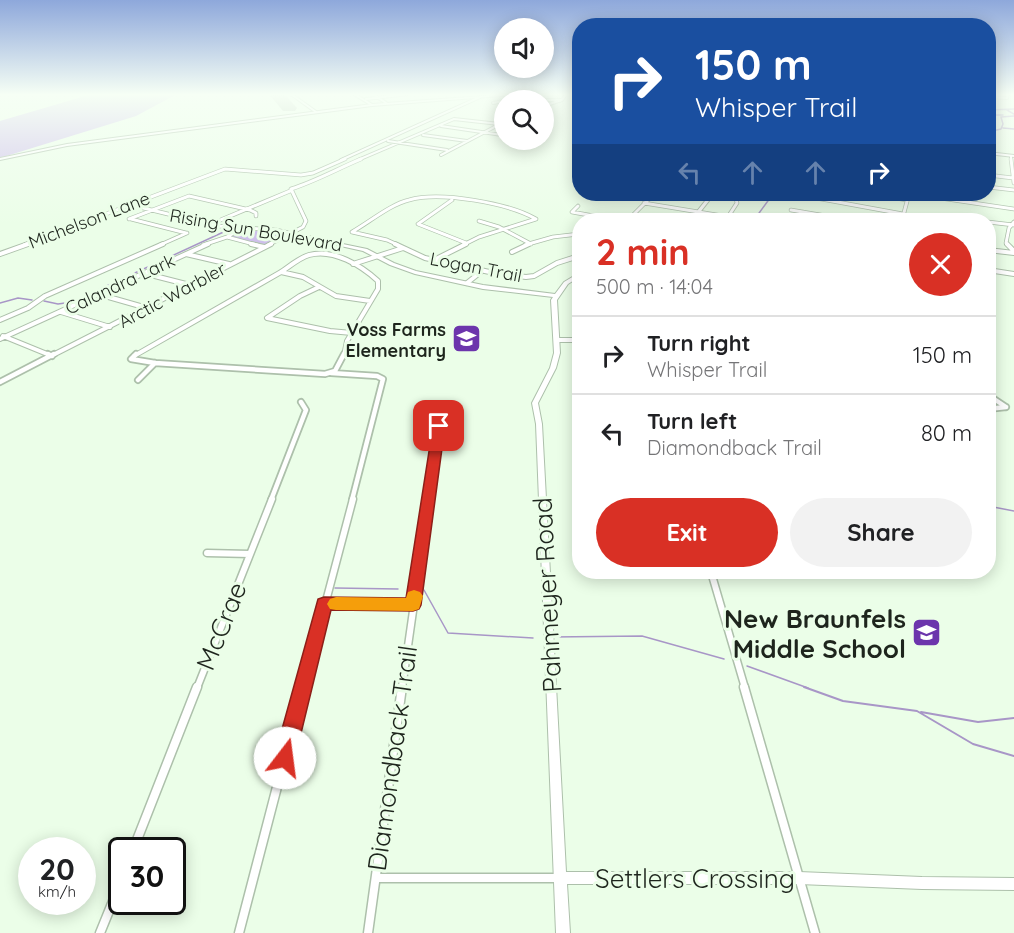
<!DOCTYPE html>
<html lang="en">
<head>
<meta charset="utf-8">
<style>
	body { margin:0; font-family:Quicksand,sans-serif; background:#f2f2f2; color:#202124; height:100vh; display:flex; flex-direction:column; font-size:22px; white-space:nowrap }
	* { box-sizing:border-box; margin:0 }
	p { font-size:20px; color:#757577 }
	.icon { flex:none; width:33px; height:33px; fill:none; stroke:currentColor; stroke-width:2; stroke-linecap:round; stroke-linejoin:round }
	.map { position:relative; flex:1; overflow:hidden }
	.sheet { position:absolute; left:572px; top:213px; width:424px; height:366px; display:flex; flex-direction:column; background:#fff; border-radius:24px; box-shadow:0 3px 15px #0003 }
	.sheet>* { flex:none }
	.banner { position:absolute; left:572px; top:18px; width:424px; height:183px; border-radius:24px; box-shadow:0 3px 15px #0003; background:#1a4fa0; color:#fff; overflow:hidden }
	.buttons { position:absolute; left:494px; top:18px; display:grid; gap:12px }
	.buttons a { display:grid; place-items:center; width:60px; height:60px; border-radius:50%; background:#fff; box-shadow:0 3px 15px #0003; font-size:30px }
	.speed { position:absolute; left:18px; top:837px; display:flex; gap:12px; font-size:30px; font-weight:700; text-align:center }
	.speed>* { display:grid; place-content:center; width:78px; height:78px; border-radius:50%; background:#fff; box-shadow:0 3px 15px #0003; line-height:1 }
	.speed small { font-size:15px; font-weight:400 }
	.speed .limit { border:3px solid #111; border-radius:9px; background:#fff; color:#111 }
	.pin { position:absolute; display:grid; place-items:center; width:51px; height:51px; color:#fff; margin:-26px; border-radius:12px; box-shadow:0 3px 9px #0006 }
	.me { position:absolute; width:66px; margin:-33px; rotate:15deg; stroke-linejoin:round; filter:drop-shadow(0 0 4px #0008) }
	.turn { display:flex; align-items:center; gap:21px; height:126px; padding:0 24px; font-size:27px }
	.turn .icon { width:78px; height:78px; stroke-width:2.5 }
	.turn b { display:block; font-size:42px; line-height:51px }
	.lanes { display:flex; align-items:center; height:57px; padding:0 24px; background:#0003; justify-content:center; gap:30px; direction:ltr }
	.lanes .off { opacity:.35 }
	.round { display:grid; place-items:center; flex:none; width:63px; height:63px; border-radius:32px; background:#f2f2f2 }
	.head { display:flex; align-items:center; justify-content:space-between; height:102px; padding:0 24px }
	h1 { font-size:36px; font-weight:700; line-height:45px; color:#d93025 }
	.button { display:flex; gap:12px; margin-top:auto; padding:12px 24px }
	.button a { flex:1; height:69px; border-radius:36px; background:#d93025; color:#fff; font-size:24px; font-weight:700; line-height:69px; text-align:center }
	.button a+a { background:#f2f2f2; color:#202124 }
	ul { padding:0; list-style:none }
	li { display:flex; align-items:center; gap:18px; height:78px; padding:0 24px; border-top:2px solid #e0e0e0 }
	li div { flex:1 }
	li b { display:block; font-size:22px }
	li em { font-style:normal }
	.map>svg:first-child { display:block }
</style>
</head>
<body>
<div class="map">
<svg width="1014" height="933" viewBox="0 0 1014 933">
	<rect width="100%" height="100%" fill="#ebfee8"/>
	<path fill="#cebfeb" d="M92 94H177L136 116 0 158V121Z
		M241 230 271 231 288 234 265 245 232 237Z"/>
	<g fill="none" stroke-linecap="round" stroke-linejoin="round">
		<path stroke="#a896c7" stroke-width="1.5" d="M988 110 1014 109
			M1007 110 1014 114
			M988 115H1003
			M1003 128 1014 129
			M988 132 1001 129 1003 124 1001 117 1014 116
			M754 220 773 194
			M44 301 58 304 72 302 230 229
			M0 303 18 298 32 300
			M988 506 1014 511
			M335 588 398 589
			M424 590 448 633 533 638
			M552 637 642 636 724 659
			M747 666 808 688"/>
		<path stroke="#a896c7" stroke-width="2" d="M804 687 843 701 917 711 973 744 1014 756
			M921 712 978 722 1014 718"/>
		<path fill="#bacbb8" fill-rule="evenodd" d="M269 94H284L297 108 295 111H283Z"/>
		<defs>
			<path id="street-far5" d="M291 94 316 112
				M354 94 372 105
				M373 94 386 103
				M988 97 1007 98 1008 94
				M366 99 408 94
				M519 100H562
				M493 103 504 101
				M543 106 562 100 566 94
				M441 126 502 135
				M423 135 467 141
				M388 141 447 150
				M441 155 504 122
				M1011 156V160
				M341 160 480 97
				M358 160 454 119 499 124"/>
			<path id="street-far4" d="M1011 159 1014 183
				M988 175 1013 178
				M988 187 1014 190
				M680 194 712 197
				M794 194 903 214
				M873 194 907 200
				M913 194 1014 209
				M452 200 418 224 466 243
				M644 203 729 217
				M131 205 217 226 276 230 311 238
				M578 206 572 212 605 218 645 220
				M791 210 850 220
				M630 218 654 194
				M129 219 189 196 250 210 256 213V216
				M131 219 186 233
				M726 220 737 203 735 194
				M902 220 909 194
				M954 220 955 217 980 220
				M479 221 499 227 531 244
				M988 222 1014 225
				M211 224 290 191
				M352 232 387 240 398 245
				M352 232C368 223 391 204 409 200 440 191 508 203 536 219
				M227 237 257 245
				M24 245 225 169 301 175 313 173 345 159
				M160 245 187 233
				M203 245 227 237 240 229
				M268 245 303 227 306 221 291 189C316 181 337 169 361 159
				M463 245 479 237 536 219
				M525 245 553 237 579 234
				M1008 245 1006 243 1009 228 1014 222"/>
			<path id="street-far3" d="M251 244 264 247
				M395 244 425 258 494 273 526 277 534 276 557 263 579 256
				M1007 244 1014 251
				M988 250 1014 253
				M512 252 529 244
				M0 254 28 244
				M186 254 229 264
				M434 260 466 244
				M353 264 403 248
				M988 270 1014 274
				M281 272 303 277 336 296 370 301
				M281 272C290 266 299 258 309 255 333 248 362 266 378 281V289L347 341 344 356
				M143 273 190 285
				M467 283 482 271
				M319 287 300 296 267 318 330 331 352 333
				M98 294 147 308
				M61 312 110 327
				M0 320 28 308 45 296 163 244
				M3 336 52 356
				M0 339 208 244
				M556 340H579
				M51 356 271 244
				M134 356 281 272"/>
			<path id="street-far2" d="M48 354 52 356
				M136 354 131 359 155 363 325 374 335 371 344 354
				M331 373 377 376 383 379 352 500
				M138 380 155 363
				M0 382 54 354
				M988 395 1006 407
				M988 409 1006 407
				M271 500 306 410 301 402
				M429 500 442 404"/>
			<path id="street-far1" d="M207 553 250 554
				M711 572 745 688
				M324 604 413 605
				M197 688 272 499
				M303 688 353 499
				M402 688 429 499"/>
			<path id="street" d="M744 687 815 933
				M133 850 197 687
				M376 878H560
				M100 933 122 879
				M239 933 303 687
				M368 933 402 687"/>
			<path id="secondary" d="M510 94H526L372 106 67 146 0 160V158L67 144 372 104Z
				M988 152 1014 155V157L988 154Z
				M704 194H708L709 201 694 220H690L705 201Z
				M309 237 367 249 394 263 416 271 483 285 555 294 564 282 579 273V277L568 284 557 300 560 353 556 368 538 403 542 424 566 872H799L922 877 1014 878V890L922 889 799 884H567L570 933H556L536 424 532 403 550 368 554 353 551 300 553 297 483 289 415 274 390 265 363 251 309 239Z"/>
		</defs>
		<use href="#street-far5" stroke="#adc0ab" stroke-width="4"/>
		<use href="#street-far4" stroke="#adc0ab" stroke-width="4.5"/>
		<use href="#street-far3" stroke="#adc0ab" stroke-width="6"/>
		<use href="#street-far2" stroke="#adc0ab" stroke-width="8"/>
		<use href="#street-far1" stroke="#adc0ab" stroke-width="9"/>
		<use href="#street" stroke="#adc0ab" stroke-width="11"/>
		<use href="#secondary" stroke="#adc0ab" stroke-width="2"/>
		<use href="#street-far5" stroke="#fff" stroke-width="2"/>
		<use href="#street-far4" stroke="#fff" stroke-width="3"/>
		<use href="#street-far3" stroke="#fff" stroke-width="4"/>
		<use href="#street-far2" stroke="#fff" stroke-width="4.5"/>
		<use href="#street-far1" stroke="#fff" stroke-width="6"/>
		<use href="#street" stroke="#fff" stroke-width="8"/>
		<use href="#secondary" fill="#fff" fill-rule="evenodd"/>
	</g>
	<linearGradient id="sky" x2="0" y2="1"><stop stop-color="#8ea8db"/><stop offset="0.42" stop-color="#f6fff5"/><stop offset="1" stop-color="#f6fff5" stop-opacity="0"/></linearGradient>
	<rect width="1014" height="225" fill="url(#sky)"/>
	<path fill="#d93025" stroke="#8d1f18" stroke-width="1.5" d="M439 422 445 426 421 605 419 609 413 611 331 610 295 758 292 764 285 767 277 764 274 758 318 599 324 597 406 598 433 426Z"/>
	<path fill="#f59e0b" d="M414 590 420 592 423 596 419 609 413 611 336 610 330 609 327 604 330 599 336 597 406 598 408 592Z"/>
	<defs>
		<symbol id="school-square" viewBox="-11 -11 22 22"><rect x="-9" y="-9" width="18" height="18" rx="4" fill="#6c35ac" stroke="#ebfee8"/><path d="M0-5L7-2L0 1L-7-2ZM-4 1L0 2.5L4 1V4Q0 6-4 4Z" fill="#fff"/></symbol>
	</defs>
	<g fill-rule="evenodd">
		<use href="#school-square" x="450" y="322" width="33" height="33"/>
		<use href="#school-square" x="910" y="616" width="33" height="33"/>
	</g>
	<g text-anchor="middle" dominant-baseline="central" stroke-width="6" stroke-linejoin="round" paint-order="stroke">
		<g font-size="18" fill="#1e251d" stroke="#ebfee8">
			<text transform="translate(89 220) rotate(-21)">Michelson Lane</text>
			<text transform="translate(256 230) rotate(10)">Rising Sun Boulevard</text>
			<text transform="translate(476 267) rotate(11)">Logan Trail</text>
			<text transform="translate(120 284) rotate(-25)">Calandra Lark</text>
			<text transform="translate(172 295) rotate(-28)">Arctic Warbler</text>
		</g>
		<g font-size="18" font-weight="bold" fill="#1e251d" stroke="#ebfee8" text-anchor="end">
			<text x="446" y="329">Voss Farms<tspan x="446" dy="21">Elementary</tspan></text>
		</g>
		<g font-size="26" fill="#1e251d" stroke="#ebfee8">
			<text transform="translate(547 595) rotate(-93)">Pahmeyer Road</text>
			<text transform="translate(221 626) rotate(-68)">McCrae</text>
			<text transform="translate(392 758) rotate(-82)">Diamondback Trail</text>
			<text x="695" y="878">Settlers Crossing</text>
		</g>
		<g font-size="26" font-weight="bold" fill="#1e251d" stroke="#ebfee8" text-anchor="end">
			<text x="906" y="618">New Braunfels<tspan x="906" dy="30">Middle School</tspan></text>
		</g>
	</g>
</svg>
<div class="buttons">
<a><svg class="icon" aria-label="sound" viewBox="0 0 24 24"><path d="M4 9h4l5-4v14l-5-4H4zM17 9q2 3 0 6"/></svg></a>
<a><svg class="icon" aria-label="search" viewBox="0 0 24 24"><circle cx="10" cy="10" r="6"/><path d="M15 15l6 6"/></svg></a>
</div>
<div class="speed"><div>20<small>km/h</small></div><div class="limit">30</div></div>
<div class="pin" style="left:439px;top:426px;background:#d93025"><svg class="icon" aria-label="arrive" viewBox="0 0 24 24"><path d="M6 21V4h12l-3 4 3 4H6"/></svg></div>
<svg class="me" style="left:285px;top:758px" viewBox="-20 -20 40 40"><circle r="19" fill="#fff"/><path d="M0-13L10 11 0 6-10 11z" fill="#d93025"/></svg>
<div class="banner">
<div class="turn"><svg class="icon" aria-label="right" viewBox="0 0 24 24"><path d="M7 20v-9h11M14 6l5 5-5 5"/></svg><div><b>150 m</b>Whisper Trail</div></div>
<div class="lanes"><svg class="icon off" aria-label="left" viewBox="0 0 24 24"><path d="M17 20v-9H6M10 6l-5 5 5 5"/></svg><svg class="icon off" aria-label="ahead" viewBox="0 0 24 24"><path d="M12 20V5M6 11l6-6 6 6"/></svg><svg class="icon off" aria-label="ahead" viewBox="0 0 24 24"><path d="M12 20V5M6 11l6-6 6 6"/></svg><svg class="icon" aria-label="right" viewBox="0 0 24 24"><path d="M7 20v-9h11M14 6l5 5-5 5"/></svg></div>
</div>
<section class="sheet">
<div class="head"><div><h1>2 min</h1><p>500 m · 14:04</p></div><a class="round" style="background:#d93025;color:#fff"><svg class="icon" aria-label="close" viewBox="0 0 24 24"><path d="M6 6l12 12M18 6L6 18"/></svg></a></div>
<ul>
<li><svg class="icon" aria-label="right" viewBox="0 0 24 24"><path d="M7 20v-9h11M14 6l5 5-5 5"/></svg><div><b>Turn right</b><p>Whisper Trail</p></div><em>150 m</em></li>
<li><svg class="icon" aria-label="left" viewBox="0 0 24 24"><path d="M17 20v-9H6M10 6l-5 5 5 5"/></svg><div><b>Turn left</b><p>Diamondback Trail</p></div><em>80 m</em></li>
</ul>
<div class="button"><a>Exit</a><a>Share</a></div>
</section>
</div>
</body>
</html>
